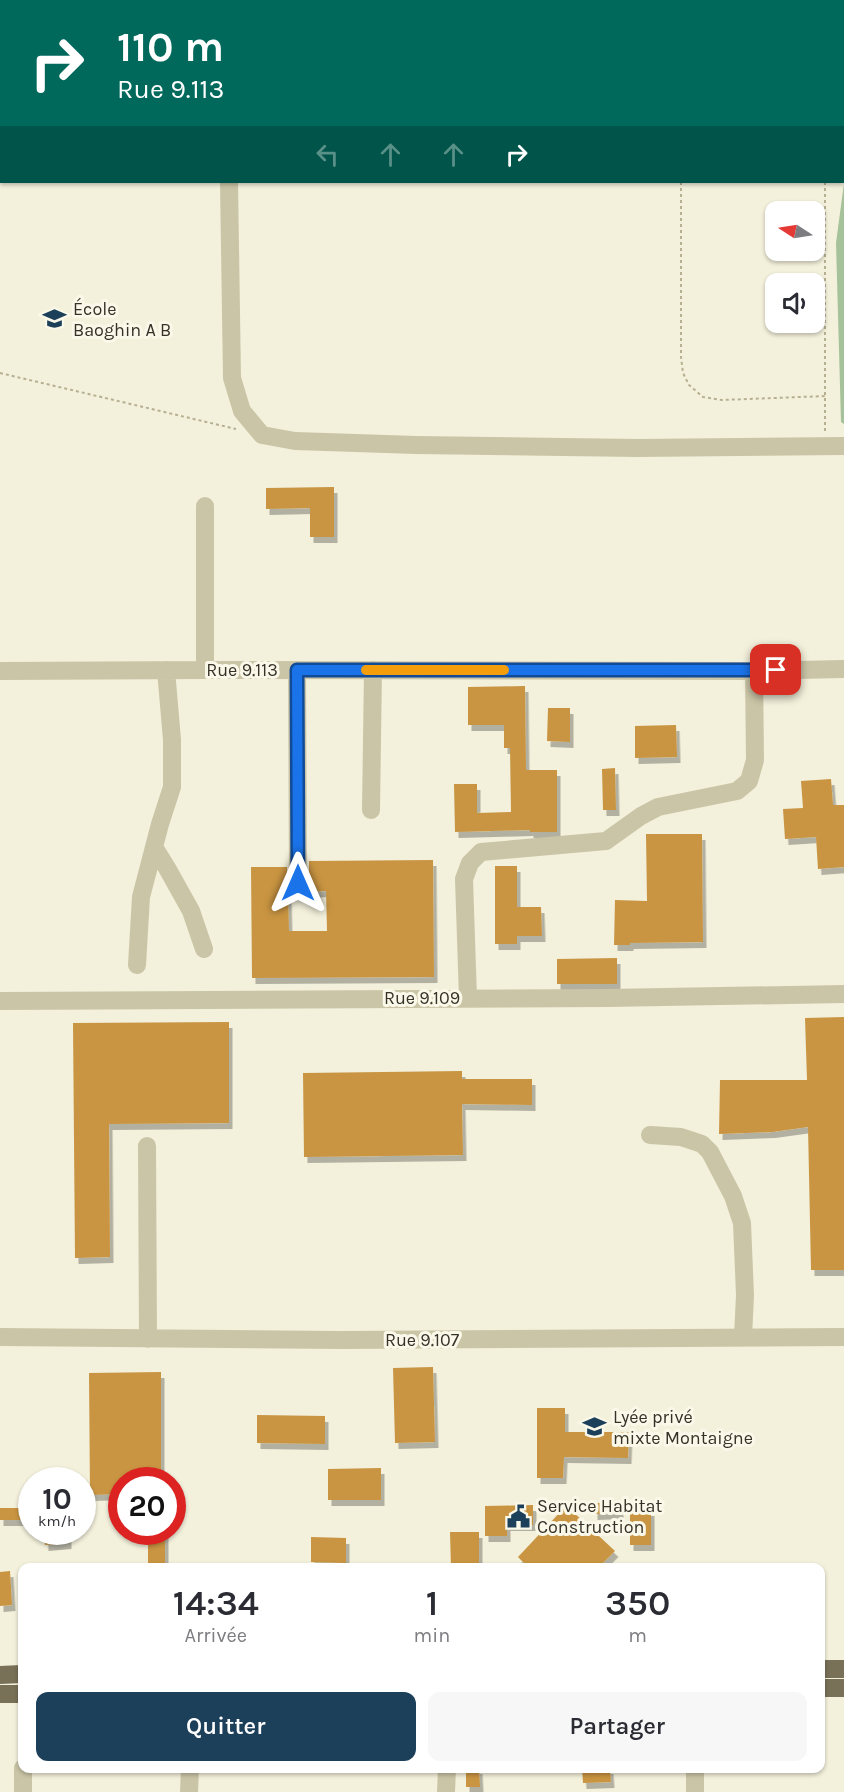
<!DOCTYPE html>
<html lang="fr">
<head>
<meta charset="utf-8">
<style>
	body { margin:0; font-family:Karla,sans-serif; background:#f7f7f7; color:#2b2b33; height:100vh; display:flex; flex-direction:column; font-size:22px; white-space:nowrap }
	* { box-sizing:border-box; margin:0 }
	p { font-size:20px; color:#7c7c81 }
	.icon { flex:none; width:33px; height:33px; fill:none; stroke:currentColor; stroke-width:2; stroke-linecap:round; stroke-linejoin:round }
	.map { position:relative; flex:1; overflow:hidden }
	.panel { position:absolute; left:18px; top:1563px; width:807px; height:210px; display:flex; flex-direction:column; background:#fff; border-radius:12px; box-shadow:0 2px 4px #0004 }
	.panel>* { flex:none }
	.guide { position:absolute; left:0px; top:0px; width:844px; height:183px; box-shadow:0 2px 4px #0004; background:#00695c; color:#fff; overflow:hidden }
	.needle { width:39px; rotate:282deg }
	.controls { position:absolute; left:765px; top:201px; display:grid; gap:12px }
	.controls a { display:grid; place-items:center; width:60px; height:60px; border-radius:12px; background:#fff; box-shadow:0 2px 4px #0004; font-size:30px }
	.speed { position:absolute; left:18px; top:1467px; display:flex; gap:12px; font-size:30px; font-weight:700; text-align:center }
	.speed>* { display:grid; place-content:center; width:78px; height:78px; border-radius:50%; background:#fff; box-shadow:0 2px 4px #0004; line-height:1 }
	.speed small { font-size:15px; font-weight:400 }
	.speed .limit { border:9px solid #d22; background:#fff; color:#111 }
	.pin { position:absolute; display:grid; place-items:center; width:51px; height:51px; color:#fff; margin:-26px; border-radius:12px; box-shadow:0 3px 9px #0006 }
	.me { position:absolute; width:66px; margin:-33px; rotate:0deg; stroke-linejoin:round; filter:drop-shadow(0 0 4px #0008) }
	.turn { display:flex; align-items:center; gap:21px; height:126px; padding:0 18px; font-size:27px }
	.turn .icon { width:78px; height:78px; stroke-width:2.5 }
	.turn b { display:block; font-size:42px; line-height:51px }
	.lanes { display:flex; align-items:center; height:57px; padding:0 18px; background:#0003; justify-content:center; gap:30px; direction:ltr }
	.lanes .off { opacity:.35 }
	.eta { display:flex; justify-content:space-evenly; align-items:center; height:102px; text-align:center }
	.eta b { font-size:36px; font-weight:600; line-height:42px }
	.button { display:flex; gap:12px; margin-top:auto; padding:12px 18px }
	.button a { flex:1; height:69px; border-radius:12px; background:#1c3f5a; color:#fff; font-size:24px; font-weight:600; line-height:69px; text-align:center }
	.button a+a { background:#f7f7f7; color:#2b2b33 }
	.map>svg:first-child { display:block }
</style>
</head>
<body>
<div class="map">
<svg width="844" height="1792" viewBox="0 0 844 1792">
	<defs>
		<filter id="shadow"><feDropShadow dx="3.5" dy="6" stdDeviation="0" flood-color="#0004"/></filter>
	</defs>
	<rect width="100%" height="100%" fill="#f3f0db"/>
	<path fill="#a6c29b" d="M844 183V424L841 422 836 243Z"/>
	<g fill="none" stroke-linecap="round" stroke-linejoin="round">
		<path stroke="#799ab0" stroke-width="4" d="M675 0 678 2
			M843 93 844 94"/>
	</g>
	<path fill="#c99543" filter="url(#shadow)" d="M334 487V537H310V508L266 509V488Z
		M525 686 526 770H557V832H530V830L455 832 454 784H477V813L511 812 510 748H504V725H468V687Z
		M548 708H570V742L547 741Z
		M676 725 677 757 635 758V726Z
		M615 768 616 810H603L602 769Z
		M831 779 833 805H844V867L818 869 816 837 785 839 783 809 803 808 801 781Z
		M646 834H702L703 942 630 943V945H614L615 900 647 901Z
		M433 860 434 977 252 978 251 867H287V884L291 892H288L289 931H327L326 891 305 892 309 884V861Z
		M495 866H517V907H541L542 936H517V944H495Z
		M617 958V984H557V959Z
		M844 1017V1270H811L808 1127 772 1132 719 1134 720 1080H807L805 1018Z
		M229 1022V1123L109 1124 110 1257 75 1258 73 1023Z
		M462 1071V1079H532V1105L462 1104 463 1155 304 1157 303 1073Z
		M433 1367 435 1442 395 1443 393 1368Z
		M161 1372V1480H122V1494L90 1495 89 1373Z
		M537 1408H565V1432H629L628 1458 564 1457 563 1478H537Z
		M257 1415 325 1416V1444L257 1443Z
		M381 1468V1500H328V1469Z
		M594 1503H620V1513L594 1514Z
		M533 1505V1525H507V1536H485V1506Z
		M0 1508H30L29 1520H0Z
		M563 1509H570L615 1551 598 1568H529L518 1557Z
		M630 1510H651V1545H630Z
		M44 1532H68V1543L45 1545Z
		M148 1532H165V1568H148Z
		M450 1532H479V1568H451Z
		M311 1537 346 1538V1563L311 1562Z
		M10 1571 12 1605 0 1606V1572Z
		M466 1768H479L480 1787H466Z
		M582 1768H610L611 1782 583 1783Z"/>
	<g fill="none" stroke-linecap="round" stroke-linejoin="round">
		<path stroke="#b7af91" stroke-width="2" stroke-dasharray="3 3" stroke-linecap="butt" d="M681 182V357L683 373 689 385 703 397 722 400 826 396
			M0 373 236 429
			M825 431V182"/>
		<path stroke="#cbc5a7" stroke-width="18" d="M5 0V2
			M226 0V2
			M187 2V0
			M0 55H2
			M0 88H2
			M229 182 232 378 242 411 262 435 295 441 416 445 638 448 844 446
			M205 670V506
			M297 670 298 883
			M0 671 205 670 754 671 844 669
			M371 810 373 670
			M154 847 167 868 191 911 204 949
			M137 965 141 897 160 824 172 787V740L166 670
			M468 998 464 879 470 863 481 852 606 841 641 816 658 807 737 791 749 781 755 760 754 671
			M0 1001 607 998 844 994
			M650 1135 681 1137 702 1144 710 1152 733 1196 742 1223 745 1295 743 1337
			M147 1146 148 1339
			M0 1337 340 1340 844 1337
			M23 1768V1792
			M189 1792 190 1768
			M446 1792 447 1768
			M695 1792V1768"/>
		<path stroke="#797058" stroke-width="18" d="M820 1669H844
			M0 1675 22 1674
			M820 1688H844
			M0 1694H22"/>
	</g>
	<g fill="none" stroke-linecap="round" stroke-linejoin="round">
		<defs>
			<path id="route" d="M298 883 297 670H776"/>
		</defs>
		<use href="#route" stroke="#114b97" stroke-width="15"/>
		<use href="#route" stroke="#1a73e8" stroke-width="10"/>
		<path stroke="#f59e0b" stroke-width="10" d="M366 670H504"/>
	</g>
	<defs>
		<symbol id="school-bare" viewBox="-9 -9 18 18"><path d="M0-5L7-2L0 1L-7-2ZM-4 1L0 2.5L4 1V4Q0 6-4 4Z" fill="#1c3f5a" stroke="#faf8e8" stroke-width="2.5" paint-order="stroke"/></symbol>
		<symbol id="civic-bare" viewBox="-9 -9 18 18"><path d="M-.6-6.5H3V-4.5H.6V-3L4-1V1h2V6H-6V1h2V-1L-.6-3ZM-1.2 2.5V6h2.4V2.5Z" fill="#1c3f5a" stroke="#faf8e8" stroke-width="2.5" paint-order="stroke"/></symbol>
	</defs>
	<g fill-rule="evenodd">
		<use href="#school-bare" x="38" y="302" width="33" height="33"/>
		<use href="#school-bare" x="578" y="1410" width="33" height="33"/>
		<use href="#civic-bare" x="502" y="1500" width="33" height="33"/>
	</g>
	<g text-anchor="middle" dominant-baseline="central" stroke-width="6" stroke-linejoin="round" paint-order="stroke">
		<g font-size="18" fill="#373228" stroke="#faf8e8" text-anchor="start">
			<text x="73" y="309">École<tspan x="73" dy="21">Baoghin A B</tspan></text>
			<text x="613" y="1417">Lyée privé<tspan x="613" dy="21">mixte Montaigne</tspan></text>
			<text x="537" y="1506">Service Habitat<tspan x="537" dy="21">Construction</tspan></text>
		</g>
		<g font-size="18" fill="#373228" stroke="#faf8e8">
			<text x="242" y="670">Rue 9.113</text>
			<text x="422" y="998">Rue 9.109</text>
			<text x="422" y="1340">Rue 9.107</text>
		</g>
	</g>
</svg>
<div class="controls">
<a><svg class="needle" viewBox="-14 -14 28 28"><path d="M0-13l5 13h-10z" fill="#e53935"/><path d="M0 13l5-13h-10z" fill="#7c7c81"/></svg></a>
<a><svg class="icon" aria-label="sound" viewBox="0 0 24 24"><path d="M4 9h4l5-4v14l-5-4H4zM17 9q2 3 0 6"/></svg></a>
</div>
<div class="speed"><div>10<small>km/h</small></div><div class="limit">20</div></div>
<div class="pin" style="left:776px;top:670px;background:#d93025"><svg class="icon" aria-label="arrive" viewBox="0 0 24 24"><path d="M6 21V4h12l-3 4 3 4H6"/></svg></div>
<svg class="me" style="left:298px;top:883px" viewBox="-20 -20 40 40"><path d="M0-17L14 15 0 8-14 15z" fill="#1a73e8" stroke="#fff" stroke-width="4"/></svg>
<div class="guide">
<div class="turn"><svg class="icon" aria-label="right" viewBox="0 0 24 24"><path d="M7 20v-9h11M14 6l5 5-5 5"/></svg><div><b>110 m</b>Rue 9.113</div></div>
<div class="lanes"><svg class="icon off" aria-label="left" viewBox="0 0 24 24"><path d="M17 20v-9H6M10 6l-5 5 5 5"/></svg><svg class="icon off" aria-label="ahead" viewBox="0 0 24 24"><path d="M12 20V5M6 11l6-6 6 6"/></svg><svg class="icon off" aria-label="ahead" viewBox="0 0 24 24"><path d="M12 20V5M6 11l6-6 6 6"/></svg><svg class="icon" aria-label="right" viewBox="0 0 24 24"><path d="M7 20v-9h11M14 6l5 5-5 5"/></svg></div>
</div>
<section class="panel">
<div class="eta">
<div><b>14:34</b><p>Arrivée</p></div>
<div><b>1</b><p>min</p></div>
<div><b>350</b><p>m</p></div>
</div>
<div class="button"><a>Quitter</a><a>Partager</a></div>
</section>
</div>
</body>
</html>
